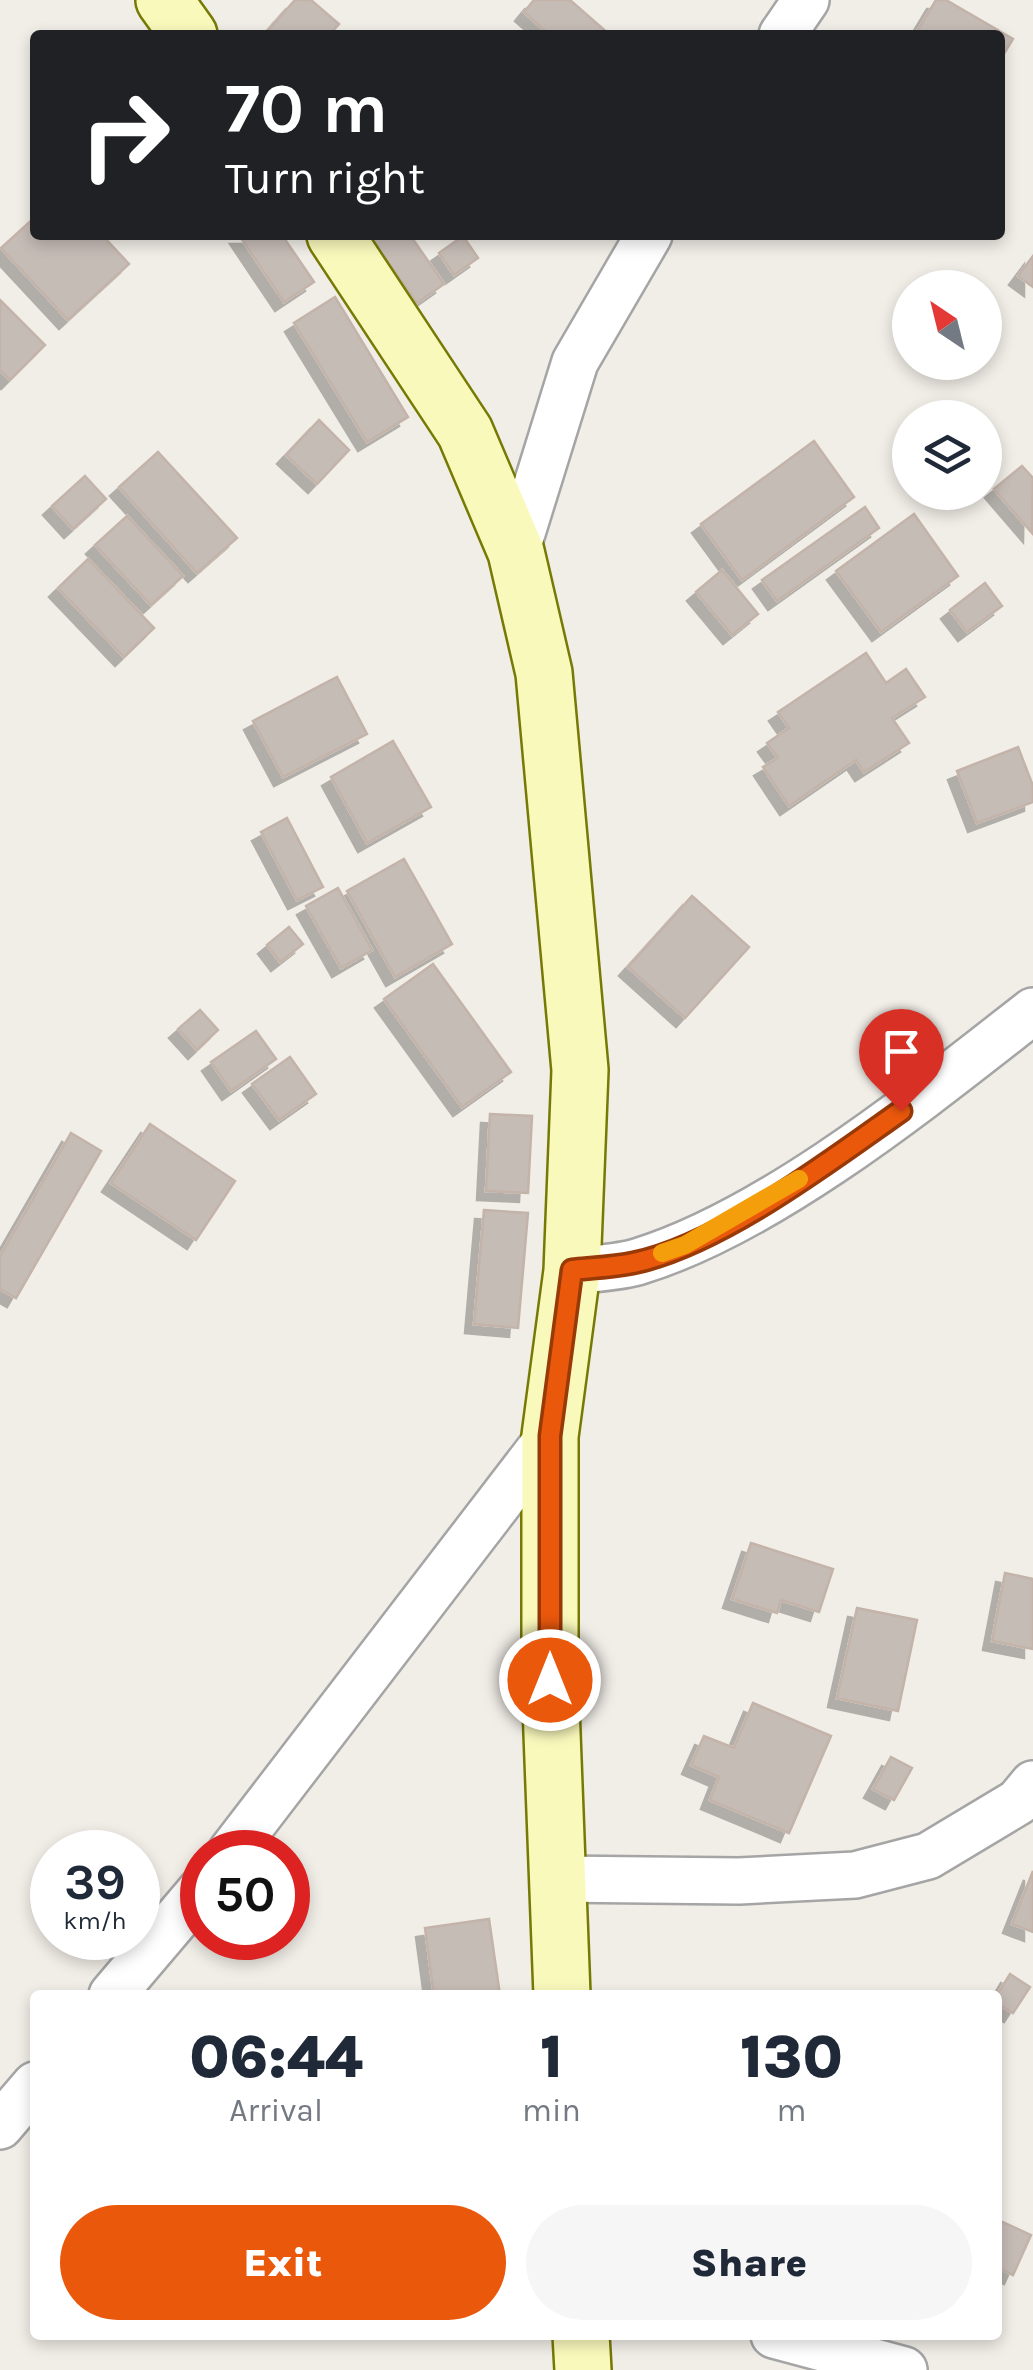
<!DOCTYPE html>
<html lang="en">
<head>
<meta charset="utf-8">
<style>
	body { margin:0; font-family:Karla,sans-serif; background:#f6f6f7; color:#1f2937; height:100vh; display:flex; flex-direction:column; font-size:38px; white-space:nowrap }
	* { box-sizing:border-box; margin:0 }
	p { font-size:32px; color:#747a83 }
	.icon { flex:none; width:55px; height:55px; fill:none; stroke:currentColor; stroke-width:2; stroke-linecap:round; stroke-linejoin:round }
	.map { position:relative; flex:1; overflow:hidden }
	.sheet { position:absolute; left:30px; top:1990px; width:972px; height:350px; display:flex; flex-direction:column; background:#fff; border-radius:10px; box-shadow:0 5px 15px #0003 }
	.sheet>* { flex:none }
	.guide { position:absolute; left:30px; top:30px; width:975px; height:210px; border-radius:10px; box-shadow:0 5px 15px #0003; background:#202124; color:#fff; overflow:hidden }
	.needle { width:65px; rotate:325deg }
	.tools { position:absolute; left:892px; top:270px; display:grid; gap:20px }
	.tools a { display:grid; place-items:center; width:110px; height:110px; border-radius:50%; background:#fff; box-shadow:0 5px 15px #0003; font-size:50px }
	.speed { position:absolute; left:30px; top:1830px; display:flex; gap:20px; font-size:50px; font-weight:700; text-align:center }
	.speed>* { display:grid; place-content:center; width:130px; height:130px; border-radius:50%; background:#fff; box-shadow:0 5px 15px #0003; line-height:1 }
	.speed small { font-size:25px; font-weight:400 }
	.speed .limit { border:15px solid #d22; background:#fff; color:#111 }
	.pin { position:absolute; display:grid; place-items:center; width:85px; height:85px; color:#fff; margin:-102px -42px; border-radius:50% 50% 50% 0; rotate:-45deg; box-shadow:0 0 10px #0007 }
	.pin .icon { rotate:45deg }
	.me { position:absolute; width:110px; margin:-55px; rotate:0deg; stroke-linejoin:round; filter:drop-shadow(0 0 8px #0008) }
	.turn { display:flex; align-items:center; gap:35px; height:210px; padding:0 30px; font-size:45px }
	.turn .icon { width:130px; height:130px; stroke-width:2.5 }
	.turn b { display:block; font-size:70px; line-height:85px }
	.eta { display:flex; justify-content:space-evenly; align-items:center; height:170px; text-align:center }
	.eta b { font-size:60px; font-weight:800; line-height:70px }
	.primary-button { display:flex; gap:20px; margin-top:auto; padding:20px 30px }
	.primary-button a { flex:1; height:115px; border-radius:60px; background:#ea580c; color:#fff; font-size:40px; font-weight:800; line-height:115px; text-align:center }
	.primary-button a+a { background:#f6f6f7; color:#1f2937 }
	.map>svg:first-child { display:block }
</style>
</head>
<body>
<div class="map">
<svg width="1033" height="2370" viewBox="0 0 1033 2370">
	<defs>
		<filter id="shadow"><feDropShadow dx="-9" dy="9" stdDeviation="0" flood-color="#0004"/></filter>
	</defs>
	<rect width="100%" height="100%" fill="#f1ede7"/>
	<path fill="#c6bcb6" stroke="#c3b3a9" stroke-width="2.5" filter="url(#shadow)" d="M295 0H311L339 24 329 35H264Z
		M534 0H570L610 35H550L524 12Z
		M936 0H946L1013 39 1000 60V35H915Z
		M35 217V235H102L129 264 68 320 1 248Z
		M239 235H282L314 282 284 302Z
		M375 235H410L444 284 417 303 371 238Z
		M463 236 478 258 454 275 439 253Z
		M1033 256V287L1018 276Z
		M335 297 408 417 367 442 294 323Z
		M0 300 45 345 10 380 0 370Z
		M319 420 349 450 317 484 286 455Z
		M814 441 854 497 742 580 701 524Z
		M158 452 237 538 197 573 119 487Z
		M1022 466 1033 478 1032 533 994 489Z
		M85 476 106 499 73 529 52 506Z
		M865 507 879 528 777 601 762 580Z
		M914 514 958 576 881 632 836 571Z
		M127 516 183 576 151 605 95 545Z
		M88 559 154 628 124 657 58 588Z
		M722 570 758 614 732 635 696 592Z
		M985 583 1002 606 967 632 950 610Z
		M866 653 886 683 906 669 925 697 892 718 909 743 864 772 856 760 789 806 763 767 778 758 767 743 789 728 778 712Z
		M337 677 367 734 283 777 253 721Z
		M393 741 431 807 367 843 331 777Z
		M1018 747 1033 786V802L977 823 957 771Z
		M287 818 323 887 297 900 261 832Z
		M404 859 452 944 395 977 347 891Z
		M338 888 372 950 341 968 306 906Z
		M692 896 749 947 685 1018 628 967Z
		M289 927 303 944 280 962 267 945Z
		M433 964 511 1072 462 1107 384 999Z
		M200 1010 218 1030 197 1050 178 1029Z
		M256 1031 276 1059 231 1091 211 1062Z
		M290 1057 316 1094 279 1120 252 1084Z
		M490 1114 532 1116 528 1193 486 1191Z
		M150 1124 235 1181 196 1240 111 1183Z
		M71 1133 101 1151 16 1298 0 1289V1256Z
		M484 1210 528 1213 518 1328 474 1324Z
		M751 1543 833 1569 819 1612 781 1600 777 1613 732 1599Z
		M1005 1573 1033 1579V1649L992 1641Z
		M857 1608 917 1620 898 1711 837 1698Z
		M753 1703 831 1736 789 1833 710 1800 719 1777 691 1765 704 1736 734 1748Z
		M891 1757 912 1768 894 1800 873 1789Z
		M1033 1871V1932L1012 1924Z
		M489 1919 500 1995H434L425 1928Z
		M1010 1974 1030 1987 1013 2013 998 2004 997 1995Z
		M998 2220 1031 2235 1013 2275 998 2268Z"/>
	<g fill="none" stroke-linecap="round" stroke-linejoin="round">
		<defs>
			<path id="minor" d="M782 35 806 0
				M516 552 575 362 649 235
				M572 1271C594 1268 619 1268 640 1261 772 1220 924 1096 1033 1011
				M231 1852 550 1436
				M556 1879 739 1881 855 1875 928 1856 1018 1802 1033 1784
				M112 1995 202 1889
				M0 2126 35 2085
				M774 2335 904 2370"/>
			<path id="secondary" d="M164 0 189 35
				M335 235 465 432 516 552 544 673 580 1070 572 1271 550 1436V1681L562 1995
				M581 2335 583 2370"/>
		</defs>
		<use href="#minor" stroke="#a5a5a5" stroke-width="50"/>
		<use href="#secondary" stroke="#767a05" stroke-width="60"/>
		<use href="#minor" stroke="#fff" stroke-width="45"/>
		<use href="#secondary" stroke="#faf9bc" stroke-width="55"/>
	</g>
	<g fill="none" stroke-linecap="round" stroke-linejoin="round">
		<defs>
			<path id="route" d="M550 1680V1436L572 1270C592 1268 613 1267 633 1263 718 1246 830 1161 901 1111"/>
		</defs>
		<use href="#route" stroke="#983908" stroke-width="25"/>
		<use href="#route" stroke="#ea580c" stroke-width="18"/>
		<path stroke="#f59e0b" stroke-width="18" d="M662 1253 685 1245 799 1179"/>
	</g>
</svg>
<div class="tools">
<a><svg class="needle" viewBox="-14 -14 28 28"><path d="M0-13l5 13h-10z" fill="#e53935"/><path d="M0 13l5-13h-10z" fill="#747a83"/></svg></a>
<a><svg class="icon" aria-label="layers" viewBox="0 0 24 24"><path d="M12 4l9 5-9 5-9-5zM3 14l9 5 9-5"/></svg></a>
</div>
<div class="speed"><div>39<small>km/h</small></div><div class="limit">50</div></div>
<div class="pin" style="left:901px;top:1111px;background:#d93025"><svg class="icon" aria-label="arrive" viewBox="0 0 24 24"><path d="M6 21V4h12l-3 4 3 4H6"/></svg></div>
<svg class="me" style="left:550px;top:1680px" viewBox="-20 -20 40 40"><circle r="17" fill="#ea580c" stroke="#fff" stroke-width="3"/><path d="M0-11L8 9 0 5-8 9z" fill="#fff"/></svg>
<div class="guide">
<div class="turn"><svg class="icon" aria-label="right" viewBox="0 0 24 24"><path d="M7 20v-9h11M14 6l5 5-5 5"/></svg><div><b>70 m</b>Turn right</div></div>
</div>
<section class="sheet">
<div class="eta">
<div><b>06:44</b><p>Arrival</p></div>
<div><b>1</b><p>min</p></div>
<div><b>130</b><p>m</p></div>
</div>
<div class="primary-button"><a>Exit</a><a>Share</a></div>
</section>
</div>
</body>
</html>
